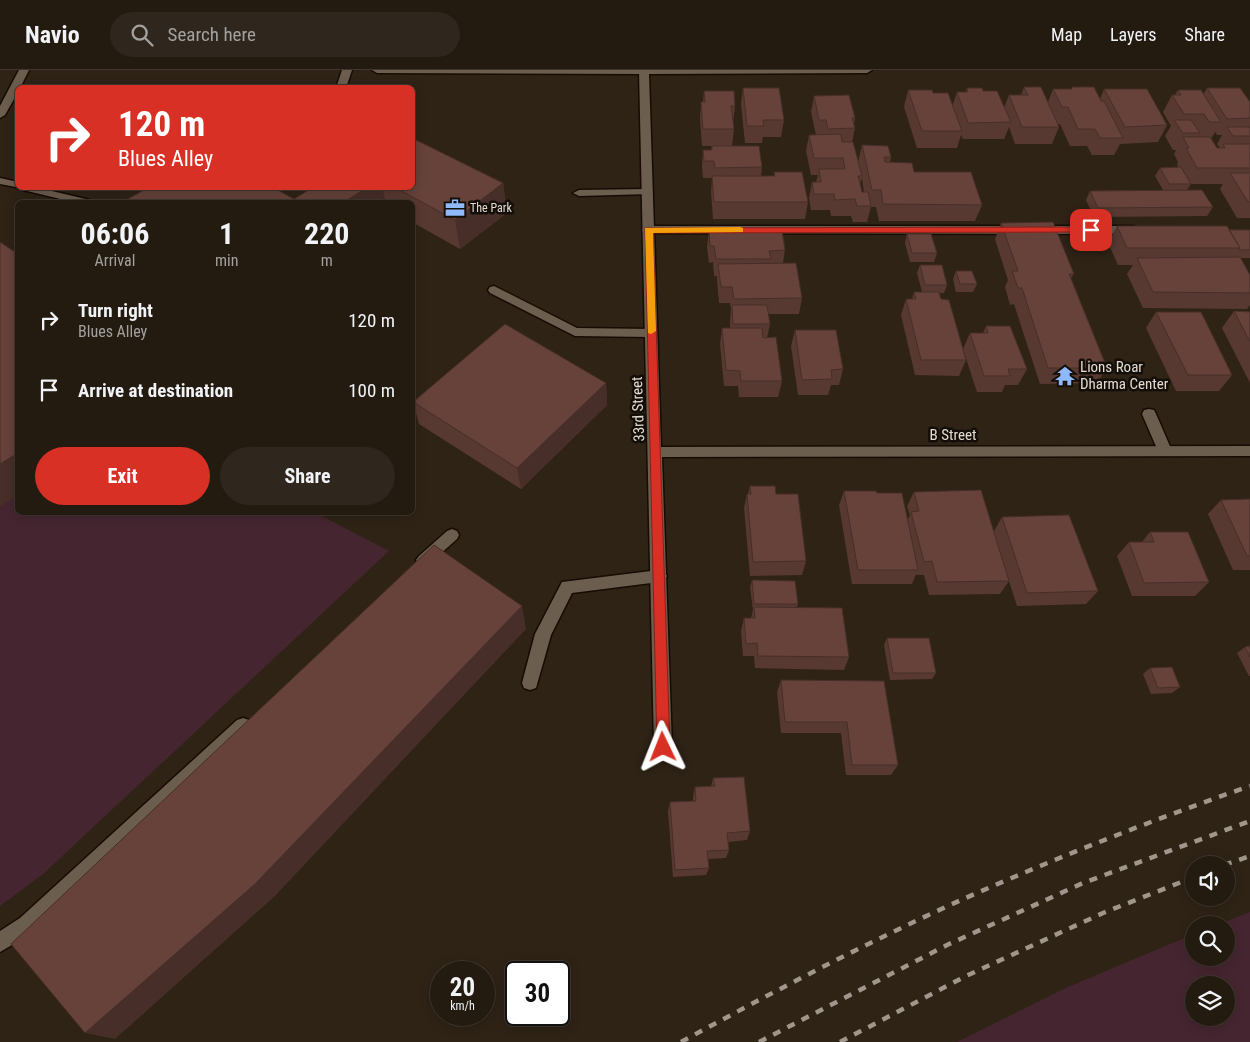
<!DOCTYPE html>
<html lang="en">
<head>
<meta charset="utf-8">
<style>
	body { margin:0; font-family:"Roboto Condensed",sans-serif; background:#2f271e; color:#f1f3f6; height:100vh; display:flex; flex-direction:column; font-size:19px; white-space:nowrap }
	* { box-sizing:border-box; margin:0 }
	p { font-size:16px; color:#a3a19f }
	.icon { flex:none; width:28px; height:28px; fill:none; stroke:currentColor; stroke-width:2; stroke-linecap:round; stroke-linejoin:round }
	.map { position:relative; flex:1; overflow:hidden }
	.panel { position:absolute; left:15px; top:130px; width:400px; height:315px; display:flex; flex-direction:column; background:#231a10; border-radius:8px; box-shadow:0 2px 12px #0003,0 0 0 1px #403830 }
	.panel>* { flex:none }
	.banner { position:absolute; left:15px; top:15px; width:400px; height:105px; border-radius:8px; box-shadow:0 2px 12px #0003,0 0 0 1px #403830; background:#d93025; color:#fff; overflow:hidden }
	.buttons { position:absolute; left:1185px; top:786px; display:grid; gap:10px }
	.buttons a { display:grid; place-items:center; width:50px; height:50px; border-radius:50%; background:#231a10; box-shadow:0 2px 12px #0003,0 0 0 1px #403830; font-size:25px }
	.speed { position:absolute; left:430px; top:891px; display:flex; gap:10px; font-size:25px; font-weight:700; text-align:center }
	.speed>* { display:grid; place-content:center; width:65px; height:65px; border-radius:50%; background:#231a10; box-shadow:0 2px 12px #0003,0 0 0 1px #403830; line-height:1 }
	.speed small { font-size:12px; font-weight:400 }
	.speed .limit { border:2px solid #111; border-radius:8px; background:#fff; color:#111 }
	.pin { position:absolute; display:grid; place-items:center; width:42px; height:42px; color:#fff; margin:-21px; border-radius:10px; box-shadow:0 2px 8px #0006 }
	.me { position:absolute; width:55px; margin:-28px; rotate:358deg; stroke-linejoin:round; filter:drop-shadow(0 0 4px #0008) }
	.turn { display:flex; align-items:center; gap:18px; height:105px; padding:0 20px; font-size:22px }
	.turn .icon { width:65px; height:65px; stroke-width:2.5 }
	.turn b { display:block; font-size:35px; line-height:42px }
	.eta { display:flex; justify-content:space-evenly; align-items:center; height:85px; text-align:center }
	.eta b { font-size:30px; font-weight:700; line-height:35px }
	.action { display:flex; gap:10px; margin-top:auto; padding:10px 20px }
	.action a { flex:1; height:58px; border-radius:30px; background:#d93025; color:#fff; font-size:20px; font-weight:700; line-height:58px; text-align:center }
	.action a+a { background:#2f271e; color:#f1f3f6 }
	ul { padding:0; list-style:none }
	li { display:flex; align-items:center; gap:15px; height:70px; padding:0 20px }
	li div { flex:1 }
	li b { display:block; font-size:19px }
	li em { font-style:normal }
	header { display:flex; align-items:center; gap:30px; box-sizing:border-box; height:70px; padding:0 25px; background:#231a10; border-bottom:1px solid #403830 }
	header strong { font-size:24px }
	nav { display:flex; gap:28px; margin-inline-start:auto; font-size:18px }
	.search { width:350px; height:45px; background:#2f271e; display:flex; align-items:center; gap:12px; box-sizing:border-box; padding:0 18px; border-radius:28px; color:#a3a19f; font-size:19px }
	.map>svg:first-child { display:block }
</style>
</head>
<body>
<header>
<strong>Navio</strong>
<div class="search"><svg class="icon" aria-label="search" viewBox="0 0 24 24"><circle cx="10" cy="10" r="6"/><path d="M15 15l6 6"/></svg>Search here</div>
<nav><a>Map</a><a>Layers</a><a>Share</a></nav>
</header>
<div class="map">
<svg width="1250" height="972" viewBox="0 0 1250 972">
	<rect width="100%" height="100%" fill="#2f2316"/>
	<path fill="#452630" fill-rule="evenodd" d="M17 425 18 442 316 443 389 481 43 804 0 836V437Z
		M1250 842V972H957L1068 917 1194 864V888H1226V855H1217ZM1194 915H1226V948H1194Z"/>
	<g fill="none" stroke-linecap="round" stroke-linejoin="round">
		<defs>
			<path id="service" d="M19 0H29L20 18H18V22L5 45 0 48V36Z
				M342 0H352L346 18H336Z
				M0 108 18 112V118H21L0 114Z
				M21 118H39L90 130 92 132H73L23 120Z
				M647 119 653 122 651 124 579 126 573 123 579 120Z
				M648 156H1134L1140 160 1134 164 644 163 642 160 644 157Z
				M494 216 577 258 651 259 655 260 657 263 655 266 651 267 575 266 490 223 488 220 490 217Z
				M1149 339 1154 340 1156 344 1172 381 1170 385 1165 386 1160 385 1158 381 1142 344 1144 340Z
				M452 459 457 461 459 465 457 469 429 494 424 496 419 494 416 490 419 486 447 461Z
				M659 500 664 501 667 506 664 511 659 512 572 523 551 565 536 618 530 620 524 618 522 613 535 564 562 512Z
				M243 648 249 650 251 656 249 662 34 862 0 882V861L20 848 237 650Z"/>
			<path id="minor" d="M639 0H872L867 3 649 4 661 377 1250 376V386L662 387 672 677 669 683 663 685 657 683 654 677Z"/>
			<path id="tertiary" d="M372 0H648L649 1 644 4 377 3Z"/>
		</defs>
		<use href="#service" stroke="#170c03" stroke-width="3"/>
		<use href="#minor" stroke="#170c03" stroke-width="3"/>
		<use href="#tertiary" stroke="#170c03" stroke-width="3"/>
		<use href="#service" fill="#6c5e4f" fill-rule="evenodd"/>
		<use href="#minor" fill="#6c5e4f" fill-rule="evenodd"/>
		<use href="#tertiary" fill="#6c5e4f" fill-rule="evenodd"/>
		<path stroke="#a0968c" stroke-width="4.5" stroke-dasharray="8 8" stroke-linecap="butt" d="M1224 795 1250 786
			M681 972C773 922 866 873 961 830 1056 788 1152 750 1250 716
			M759 972 947 875 1083 813 1250 751
			M840 972 966 906 1103 843 1194 807"/>
	</g>
	<path fill="#583932" fill-rule="evenodd" d="M1024 17 1048 32 1053 19H1071L1072 17 1100 29 1104 19 1167 55 1158 72 1120 74 1114 85H1092L1087 76H1070L1060 54H1057L1059 57 1052 74H1015L1009 57 1004 69H963L961 65 957 78H917L904 37 908 20 933 23 953 34 957 22H966L967 18 983 21 1004 38 1009 25H1021Z
		M743 18 784 50 781 67H763L762 73H745L741 34Z
		M1207 18 1250 32V148H1237L1220 119 1223 114H1191L1187 120 1213 137 1207 146 1094 147 1086 130 1090 121 1163 120 1155 106 1160 98 1178 97 1177 95 1178 92 1174 84 1176 80H1173L1165 66 1171 56 1163 42 1172 25H1175L1178 20 1203 25ZM1215 62 1217 65H1222L1217 74 1220 78H1217L1211 69Z
		M704 21 735 36 733 52 734 59 732 76H702L700 49 701 32H703Z
		M814 26 855 48 854 55 855 58 852 72 858 92 862 75 891 87 890 92 914 102 982 135 975 151H879L876 137H871L867 152H853L851 146H831L830 140H811L809 128 812 112H816L818 105H811L806 81 809 65H816L811 42ZM862 108 864 122H862L860 114Z
		M712 76 762 97 761 106H774V102L808 132 805 149H713L711 122 712 108H703L702 96 703 80H711Z
		M503 113 507 143 460 179 412 152V132H122L294 129 312 118H412Z
		M1001 153 1074 204 1071 208 1107 298 1097 313 1040 314 1014 234 1010 235 1005 217 1008 210 995 169Z
		M1117 156 1250 160V188H1241L1250 205V235L1247 239 1143 238 1127 204 1133 195H1118L1108 173Z
		M709 161 785 180 783 193 802 228 799 244H768L770 254 767 268 782 311 778 327H739L738 316H724L720 274 722 258H730V251L731 239 730 233H719L717 210V206H714L713 192 709 193 707 177Z
		M907 164 937 183 934 192H910L905 173Z
		M920 195 947 215 944 223H939L941 229 966 290 959 306 915 305 901 245 906 229H912L914 222H922L917 203Z
		M956 201 977 214 973 222H956L953 209Z
		M1234 241 1250 242V313L1222 258Z
		M1156 242 1232 305 1219 321H1176L1146 258Z
		M986 256 1027 299 1018 315H1005L1002 322H977L963 279 970 263H983Z
		M795 260 843 299 839 315H831L828 325H798L791 276Z
		M606 313 607 335 521 419 419 354 413 332Z
		M750 416 776 424 806 491 802 505 750 506 744 438 747 424H748Z
		M844 421 877 423 908 449 910 445 907 436 914 422 994 461 1002 447 1098 521 1086 534 1017 536 1006 502 1009 511 1000 524 929 525 924 505H917L916 504 912 514H852L839 435Z
		M1250 429V500H1233L1208 444 1221 430Z
		M1150 462 1209 512 1195 526H1132L1117 486 1129 472H1142Z
		M752 510 798 534 797 537 849 587 844 600 755 598 754 586H743L741 561 744 548H751L753 540 750 517Z
		M887 568 936 603 932 609 890 610 884 575Z
		M1250 576V606H1249L1237 583 1245 577Z
		M1150 598 1180 617 1172 623 1151 624 1143 604Z
		M781 610 884 611 898 695 891 705H846L841 663H781L777 622Z
		M713 708 750 761 747 770 728 772 729 780 726 788 708 789 709 798 706 805 673 807 668 741 670 732 693 731V727L695 717H711Z"/>
	<path fill="#472e29" d="M503 113 507 143 460 179 455 150Z
		M366 118H382L386 132H344Z
		M606 313 607 335 521 419 517 398Z
		M18 383V425L0 437V394Z
		M522 536 526 559 274 827 115 969 85 963Z"/>
	<path fill="#66423a" stroke="#472e29" d="M1024 17H1041L1059 57H1022L1009 25H1028Z
		M1072 17H1094L1101 31H1104L1123 68H1100L1095 59H1078L1068 37H1062L1053 19H1072Z
		M743 18H779L784 50H763L764 56H747Z
		M967 18H982L983 21H997L1011 52 968 53 957 22H968Z
		M1207 18H1240L1250 32V48L1227 49Z
		M1104 19H1147L1167 55 1125 57Z
		M908 20H932L933 23H948L962 61H922Z
		M1178 20H1201L1221 52H1209L1204 44H1184L1172 25H1181Z
		M704 21H734L735 36H731L734 59H703L701 32H705Z
		M849 25 855 48H852L855 58 828 59 826 50H819L814 26Z
		M1174 50H1191L1200 63H1183Z
		M1227 57H1250V66H1233Z
		M841 64 842 72H853L862 106H858L862 122H868L871 136H857L855 129 835 130 834 124H814L812 112H821L819 99H845L843 88H814L809 65Z
		M1183 67H1210L1217 78H1225L1223 74H1250V98H1197L1186 78H1189Z
		M412 68 503 113 455 150 396 118H412Z
		M862 75 888 76 891 87H884L885 92 912 93 914 102H971L982 135 883 134 881 120H872Z
		M712 76H759L762 97 715 98 714 91H704L703 80H712Z
		M1181 97 1191 114H1169L1160 98Z
		M774 102H802L808 132H714L712 106H775Z
		M1230 103H1250V132H1248Z
		M148 118H274L294 129 312 118H366L344 132H122Z
		M1202 120 1213 137 1098 138 1090 121Z
		M1053 152 1074 204H1069L1107 298H1048L1022 218H1018L1012 201H1018L1001 153Z
		M1117 156H1227L1240 178H1127Z
		M782 160 785 180 769 181 771 189H716L714 176H710L709 161Z
		M1229 160H1250V180H1239L1240 178Z
		M907 164H931L937 183H912Z
		M0 172 18 184V383L0 394Z
		M1240 187 1250 205V223L1153 222 1137 188Z
		M796 193 802 228 734 229 732 217H721L718 194Z
		M920 195H942L947 215H925Z
		M956 201H972L977 214H960Z
		M914 222H939L941 229 949 230 966 290H921L906 229H916Z
		M732 235H767L770 254H733Z
		M1234 241 1250 242V272Z
		M1156 242H1201L1232 305H1188Z
		M505 254 606 313 517 398 413 332Z
		M986 256H1010L1027 299H1008L1010 306H984L970 263H988Z
		M722 258H762L763 268 776 267 782 311H741L740 301 726 300Z
		M795 260H836L843 299 831 300 832 309 802 310Z
		M750 416H775L776 424H798L806 491 753 492 747 424H751Z
		M981 420 1009 511 937 512 932 491 924 492 911 442 919 441 914 422Z
		M844 421H876L877 423H902L918 500H858Z
		M1250 429V486H1247L1221 430Z
		M1069 445 1098 521 1027 523 1002 447Z
		M1150 462H1188L1209 512 1144 513 1129 472H1154Z
		M434 475 522 536 255 814 85 963 11 874Z
		M752 510 795 511 798 534H754Z
		M754 537 842 538 849 587 758 586 757 573 746 574 744 548H755Z
		M887 568H929L936 603H893Z
		M1250 576V587L1245 577Z
		M1172 597 1180 617 1158 618 1150 598Z
		M781 610 884 611 898 695H852L847 652H785Z
		M744 707 750 761 727 763 729 780 707 781 709 798 675 800 670 732 696 731 695 717 715 716 713 708Z"/>
	<path fill="#d93025" stroke="#8d1f18" d="M1091 157 1094 158V162L653 163 670 677 668 681 663 683 659 681 657 677 645 158Z"/>
	<path fill="#f59e0b" d="M740 157 743 158V162L653 163 656 261 651 264 648 263 645 158Z"/>
	<defs>
		<symbol id="office-bare" viewBox="-9 -9 18 18"><path d="M-6-3h4V-5.5h4V-3h4V5H-6ZM-1-4.5V-3h2v-1.5ZM-6 0V1H6V0Z" fill="#8fb8fd" stroke="#130e08" stroke-width="2.5" paint-order="stroke"/></symbol>
		<symbol id="temple-bare" viewBox="-9 -9 18 18"><path d="M0-6L5-2H3V0L6.5 2.5H4V6H1.5V3h-3V6H-4V2.5H-6.5L-3 0V-2H-5Z" fill="#8fb8fd" stroke="#130e08" stroke-width="2.5" paint-order="stroke"/></symbol>
	</defs>
	<g fill-rule="evenodd">
		<use href="#office-bare" x="441" y="124" width="28" height="28"/>
		<use href="#temple-bare" x="1051" y="292" width="28" height="28"/>
	</g>
	<g text-anchor="middle" dominant-baseline="central" stroke-width="5" stroke-linejoin="round" paint-order="stroke">
		<g font-size="12" fill="#e4dbd3" stroke="#130e08" text-anchor="start">
			<text x="470" y="138">The Park</text>
		</g>
		<g font-size="15" fill="#e4dbd3" stroke="#130e08" text-anchor="start">
			<text x="1080" y="297">Lions Roar<tspan x="1080" dy="17">Dharma Center</tspan></text>
		</g>
		<g font-size="15" fill="#e4dbd3" stroke="#130e08">
			<text transform="translate(638 339) rotate(-92)">33rd Street</text>
			<text x="953" y="365">B Street</text>
		</g>
	</g>
</svg>
<div class="buttons">
<a><svg class="icon" aria-label="sound" viewBox="0 0 24 24"><path d="M4 9h4l5-4v14l-5-4H4zM17 9q2 3 0 6"/></svg></a>
<a><svg class="icon" aria-label="search" viewBox="0 0 24 24"><circle cx="10" cy="10" r="6"/><path d="M15 15l6 6"/></svg></a>
<a><svg class="icon" aria-label="layers" viewBox="0 0 24 24"><path d="M12 4l9 5-9 5-9-5zM3 14l9 5 9-5"/></svg></a>
</div>
<div class="speed"><div>20<small>km/h</small></div><div class="limit">30</div></div>
<div class="pin" style="left:1091px;top:160px;background:#d93025"><svg class="icon" aria-label="arrive" viewBox="0 0 24 24"><path d="M6 21V4h12l-3 4 3 4H6"/></svg></div>
<svg class="me" style="left:663px;top:677px" viewBox="-20 -20 40 40"><path d="M0-17L14 15 0 8-14 15z" fill="#d93025" stroke="#fff" stroke-width="4"/></svg>
<div class="banner">
<div class="turn"><svg class="icon" aria-label="right" viewBox="0 0 24 24"><path d="M7 20v-9h11M14 6l5 5-5 5"/></svg><div><b>120 m</b>Blues Alley</div></div>
</div>
<section class="panel">
<div class="eta">
<div><b>06:06</b><p>Arrival</p></div>
<div><b>1</b><p>min</p></div>
<div><b>220</b><p>m</p></div>
</div>
<ul>
<li><svg class="icon" aria-label="right" viewBox="0 0 24 24"><path d="M7 20v-9h11M14 6l5 5-5 5"/></svg><div><b>Turn right</b><p>Blues Alley</p></div><em>120 m</em></li>
<li><svg class="icon" aria-label="arrive" viewBox="0 0 24 24"><path d="M6 21V4h12l-3 4 3 4H6"/></svg><div><b>Arrive at destination</b></div><em>100 m</em></li>
</ul>
<div class="action"><a>Exit</a><a>Share</a></div>
</section>
</div>
</body>
</html>
